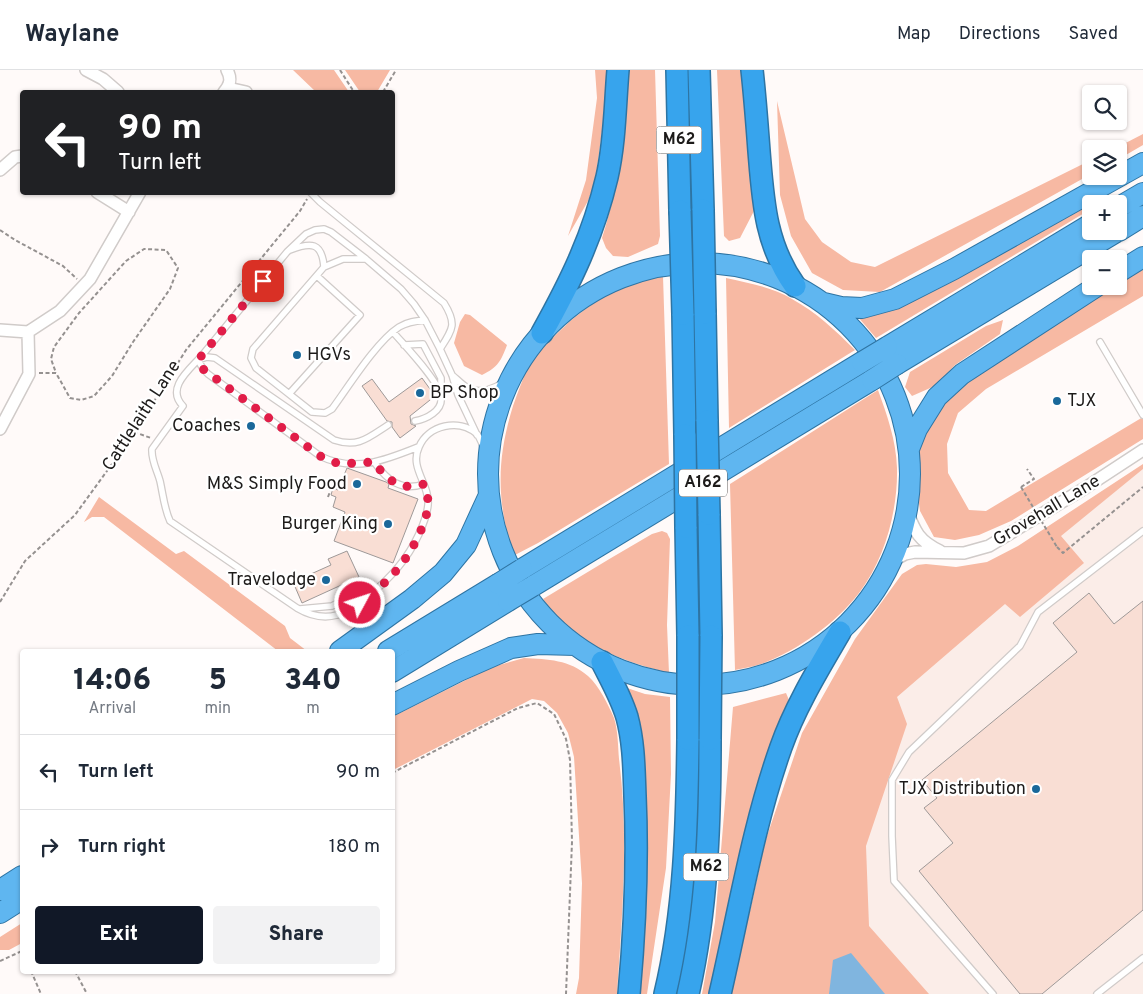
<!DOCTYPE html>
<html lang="en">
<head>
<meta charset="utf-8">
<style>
	body { margin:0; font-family:Overpass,sans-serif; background:#f2f2f3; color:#1f2937; height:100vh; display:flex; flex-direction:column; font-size:19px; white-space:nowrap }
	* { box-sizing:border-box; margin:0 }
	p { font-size:16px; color:#747a83 }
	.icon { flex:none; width:28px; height:28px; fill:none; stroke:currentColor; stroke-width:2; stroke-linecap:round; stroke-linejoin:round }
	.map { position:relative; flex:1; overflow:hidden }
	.side { position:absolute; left:20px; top:579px; width:375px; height:325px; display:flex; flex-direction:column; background:#fff; border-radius:5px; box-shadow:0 1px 4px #0004 }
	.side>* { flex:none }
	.banner { position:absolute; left:20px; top:20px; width:375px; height:105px; border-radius:5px; box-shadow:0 1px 4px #0004; background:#202124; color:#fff; overflow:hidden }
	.fabs { position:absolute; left:1082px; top:15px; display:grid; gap:10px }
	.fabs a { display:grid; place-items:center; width:45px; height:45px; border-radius:5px; background:#fff; box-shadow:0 1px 4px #0004; font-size:25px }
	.pin { position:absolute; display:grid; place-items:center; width:42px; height:42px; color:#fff; margin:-21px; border-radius:10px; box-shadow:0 2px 8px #0006 }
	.me { position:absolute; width:55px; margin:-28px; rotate:50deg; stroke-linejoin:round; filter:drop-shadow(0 0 4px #0008) }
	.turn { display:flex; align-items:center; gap:18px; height:105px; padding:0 15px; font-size:22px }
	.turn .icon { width:65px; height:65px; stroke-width:2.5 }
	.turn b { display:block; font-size:35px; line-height:42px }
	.eta { display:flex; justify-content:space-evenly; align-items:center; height:85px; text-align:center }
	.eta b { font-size:30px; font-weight:800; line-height:35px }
	.action { display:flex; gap:10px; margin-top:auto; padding:10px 15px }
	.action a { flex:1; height:58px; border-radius:5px; background:#111827; color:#fff; font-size:20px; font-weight:800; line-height:58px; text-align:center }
	.action a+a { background:#f2f2f3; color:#1f2937 }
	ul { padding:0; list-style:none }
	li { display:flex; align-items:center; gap:15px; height:75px; padding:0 15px; border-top:1px solid #e0e1e3 }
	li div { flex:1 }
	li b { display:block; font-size:19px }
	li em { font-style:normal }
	header { display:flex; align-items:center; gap:30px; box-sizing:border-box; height:70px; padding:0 25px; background:#fff; border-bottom:1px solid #e0e1e3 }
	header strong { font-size:24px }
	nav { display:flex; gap:28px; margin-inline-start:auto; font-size:18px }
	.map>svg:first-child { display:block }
</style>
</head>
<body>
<header>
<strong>Waylane</strong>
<nav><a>Map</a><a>Directions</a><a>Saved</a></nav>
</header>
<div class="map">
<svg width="1143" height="924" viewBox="0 0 1143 924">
	<rect width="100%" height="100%" fill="#fffaf9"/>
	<path fill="#fbede8" d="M1143 399V924H906L806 809 875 628 1030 490Z"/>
	<path fill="#f7b9a3" d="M293 0H334L349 22H316Z
		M345 0H390L377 22H360Z
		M595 0H608L605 40 595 112 588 131 568 166 586 110 597 28Z
		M627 0H655L660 166 658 174 628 187 613 186 606 178 602 168C620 113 623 57 627 0Z
		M717 0H742L755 139 740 168 729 171 724 166Z
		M777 31 805 149 822 172 851 192 875 197 1091 90V104L880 222 843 220 812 203 791 166 780 125Z
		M1143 64V75L1119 89V79H1114Z
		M1082 137H1091V139L876 268 858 247 918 229Z
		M1143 199V226L986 319 958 343 947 374 948 403 969 440 986 441 1143 347V369L1011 451 979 465 955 470 934 467 920 441 915 405 920 376 942 329 967 310 1116 216H1119V214Z
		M663 206 669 394 538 473 513 486C497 431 496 391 513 336 518 322 523 307 530 294 540 278 556 265 569 252 585 239 603 225 623 217 635 211 650 210 663 206Z
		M726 208C748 213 772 217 792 229 816 242 836 261 855 280L729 358Z
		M465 244 470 245 507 275C501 291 498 297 482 305L464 296 454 273 460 252Z
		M1003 250 1000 264 955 295 937 315 912 326 905 317 910 302 986 256Z
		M878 320C887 345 896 370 897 398 898 440 885 489 859 523 836 553 797 581 761 594 752 597 743 598 735 600L730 414Z
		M1143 394V399L1061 466 1084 493 1020 547 1005 534 897 627 907 654 866 776 869 856 929 924H727L751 837 765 772 802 663 855 569 902 504 917 495 926 494 956 497 987 492 1018 476Z
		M99 427 176 484 184 481 285 556 290 568 307 581H278L104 447H92L84 452Z
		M662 461 667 463 670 469 667 555 669 603C629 593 590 579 559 551 553 545 548 536 543 529L611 488 652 464Z
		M524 588C548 589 570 590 588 606 599 616 608 634 614 648 618 660 618 677 619 689 629 767 622 846 617 924H576L579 908 582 813 574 687 568 663 557 643 544 631 532 629 393 700 392 647 492 597Z
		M624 617 645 624 670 627 671 704 666 798 647 924H636Z
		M786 623 789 630 756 729 711 924H702L715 852 733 637Z
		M22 853V873L9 880H0V867Z"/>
	<path fill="#80b5df" d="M851 883 885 924H829L833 890Z"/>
	<path fill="#f9ded4" stroke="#9e9998" d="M422 308 435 326 410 346 411 354 416 356 400 368 392 357V352L387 351 362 316 372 309 389 332Z
		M347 398 386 412 389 414 388 418 418 429 393 493 334 471 345 442 333 437 336 427 331 425 333 418 338 420Z
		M347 481 359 507 302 533 293 512 331 495 328 489Z
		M1089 523 1114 554 1143 531V840L1042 924H1020L919 801 953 773 924 738 937 728 922 710 1077 582 1053 553Z"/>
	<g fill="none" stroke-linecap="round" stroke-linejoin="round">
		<defs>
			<path id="service" d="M311 123 320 132 444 233C457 254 453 259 440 279
				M290 180C311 172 322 172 324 197
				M364 189H343L324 197 253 279 251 288 256 298 312 342 325 343 332 339C349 316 376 272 399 257 407 252 416 251 425 250
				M393 262C404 275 440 312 441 327 443 341 426 349 415 351
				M1100 272 1143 345
				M404 275 423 274 441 308V323
				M452 305C457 309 462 315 468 318 484 326 500 316 512 306
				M289 324 360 245 317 206
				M388 355C368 368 358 378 334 370L215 288 207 287 198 290 203 299 208 304 320 386C354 403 386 390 418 377
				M477 365 458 325 452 305 440 279 425 250 414 234 401 219 366 189 331 162 324 159 315 160 306 164 287 182 204 283C193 297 164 317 183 336L152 379C151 390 157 400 160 411 163 424 164 438 170 451L297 538C309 545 323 549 337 545 349 542 360 534 369 526 391 507 407 490 419 464 423 455 427 445 428 435 430 414 409 398 419 377 428 355 459 348 477 364 480 367 485 382 489 388
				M374 392C387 410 401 422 424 414
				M300 539 332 536 363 519 375 520
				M993 924 894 811 892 766V710L909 682 1020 576 1038 542 1143 461
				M1097 924 1143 888"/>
			<path id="minor" d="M86 0 103 9 118 22
				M228 18 246 22
				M224 22C230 15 232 9 227 0
				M0 100 15 87 22 86
				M97 122 129 142
				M0 260 28 262 60 241 90 209 140 122
				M0 359 29 304 28 262
				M907 441C915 462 919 471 940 481
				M892 491 905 484 915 482 964 483 989 476 1085 418 1143 380"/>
			<path id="trunk" d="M1119 137 1143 123
				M1119 161 1143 146
				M488 404a211 211 0 1 1 422 0a211 211 0 1 1-422 0Z
				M1119 202 1143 187
				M824 233 841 237 862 238 895 229 954 199 1143 93
				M887 277 1091 154
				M897 294 1118 161
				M909 379 917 359 937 327 962 304 1097 216
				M522 499 862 292
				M533 516 872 310
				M340 581 412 529 443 503 466 475 489 425
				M388 581 498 514
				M392 602 508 531
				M392 635 459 601 511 578 538 574 575 575
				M0 820 22 806
				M0 843 22 829"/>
			<path id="motorway" d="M677 0 680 141
				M699 0 703 140
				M752 0C755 27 757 54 759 81 763 130 765 174 795 216
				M705 243 707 351
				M683 244 685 365
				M542 263C571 211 593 166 607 107 615 72 615 35 618 0
				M709 444 711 566
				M686 457 688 566
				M602 592C611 610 621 627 627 647 634 673 634 700 635 726 638 792 635 858 629 924
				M665 924C685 841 687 754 688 669
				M688 924C707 841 710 754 710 669
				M720 924C739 842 753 756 781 677 795 637 819 598 840 562"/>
		</defs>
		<use href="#service" stroke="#d0cbc9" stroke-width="8"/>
		<use href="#minor" stroke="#d0cbc9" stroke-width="14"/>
		<use href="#trunk" stroke="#2e74a3" stroke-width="22"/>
		<use href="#motorway" stroke="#2e74a3" stroke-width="24"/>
		<path stroke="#959190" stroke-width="2" stroke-dasharray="4 2.5" stroke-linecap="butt" d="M340 0 354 22
			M383 22 396 0
			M0 160 15 170 63 196 77 209
			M39 303H56L70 328 81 330 94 326 112 306 133 272 170 219 178 198 166 180 144 179 126 191 79 243 54 277 51 289 56 303
			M134 362 151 368
			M1021 417 1034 409 1027 399
			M328 427 332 416 337 418 338 416
			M1057 477 1063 483 1143 417
			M0 532 25 491 75 445 133 365 186 280 300 141 307 129
			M392 703 518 638 537 633 554 644 566 669 570 690 572 772 566 924
			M0 891 22 881
			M31 901 41 924
			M75 901 87 924"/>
		<use href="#service" stroke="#fff" stroke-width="5.5"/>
		<use href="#minor" stroke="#fff" stroke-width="11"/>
		<use href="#trunk" stroke="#5fb6f0" stroke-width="20"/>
		<use href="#motorway" stroke="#37a4ed" stroke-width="21"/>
		<defs>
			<path id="trunk-bridge" d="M862 292 887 277
				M872 310 897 294
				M498 514 522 499
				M508 531 533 516"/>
			<path id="motorway-bridge" d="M703 140 705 243
				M680 141 683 244
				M707 351 709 444
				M685 365 686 457
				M688 566V669
				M710 669 711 566"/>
		</defs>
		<use href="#trunk-bridge" stroke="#2e74a3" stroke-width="22" stroke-linecap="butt"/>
		<use href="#motorway-bridge" stroke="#2e74a3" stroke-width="24" stroke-linecap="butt"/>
		<path stroke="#959190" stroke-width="2" stroke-dasharray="4 2.5" stroke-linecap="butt" d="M1021 417 1057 477"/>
		<use href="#trunk-bridge" stroke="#5fb6f0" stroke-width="20"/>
		<use href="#motorway-bridge" stroke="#37a4ed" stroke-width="21"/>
	</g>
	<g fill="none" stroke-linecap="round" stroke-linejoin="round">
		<path stroke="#e11d48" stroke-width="9" stroke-dasharray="0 16.2" d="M263 211 198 290 203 299 320 386 339 394 374 392C387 410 401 422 424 414 426 420 428 426 428 433 428 453 409 487 395 502 385 514 372 523 360 533"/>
	</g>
	<g fill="#1a689a" stroke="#fff" stroke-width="2">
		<circle cx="297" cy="285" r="5"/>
		<circle cx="420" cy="323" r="5"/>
		<circle cx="1057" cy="331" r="5"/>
		<circle cx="251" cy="356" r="5"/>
		<circle cx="357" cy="414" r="5"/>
		<circle cx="388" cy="454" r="5"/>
		<circle cx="326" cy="510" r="5"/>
		<circle cx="1036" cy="719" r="5"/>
	</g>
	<g text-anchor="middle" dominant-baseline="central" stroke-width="4.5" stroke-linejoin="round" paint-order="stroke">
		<g fill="#fff" stroke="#615f5f" stroke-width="1">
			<rect x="656.5" y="56.5" width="45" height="27" rx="4"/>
			<rect x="679" y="399.5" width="48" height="27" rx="4"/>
			<rect x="683.5" y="783.5" width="45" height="27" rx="4"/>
		</g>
		<g font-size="16" font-weight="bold" fill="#1d1b1a">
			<text x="679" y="70">M62</text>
			<text x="703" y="413">A162</text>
			<text x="706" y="797">M62</text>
		</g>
		<g font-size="18" fill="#1d1b1a" stroke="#fff" text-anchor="end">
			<text x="307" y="285" text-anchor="start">HGVs</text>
			<text x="430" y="323" text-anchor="start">BP Shop</text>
			<text x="1067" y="331" text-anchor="start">TJX</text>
			<text x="241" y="356">Coaches</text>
			<text x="347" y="414">M&amp;S Simply Food</text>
			<text x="378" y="454">Burger King</text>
			<text x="316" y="510">Travelodge</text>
			<text x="1026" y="719">TJX Distribution</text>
		</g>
		<g font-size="18" fill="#1d1b1a" stroke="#fff">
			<text transform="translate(142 346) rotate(-57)">Cattlelaith Lane</text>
			<text transform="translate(1047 441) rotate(-31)">Grovehall Lane</text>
		</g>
	</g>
</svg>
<div class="fabs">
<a><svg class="icon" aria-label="search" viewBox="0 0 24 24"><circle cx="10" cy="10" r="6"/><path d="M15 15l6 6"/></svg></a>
<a><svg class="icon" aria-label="layers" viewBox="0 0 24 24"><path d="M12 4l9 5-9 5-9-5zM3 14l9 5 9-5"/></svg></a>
<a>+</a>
<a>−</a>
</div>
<div class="pin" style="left:263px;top:211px;background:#d93025"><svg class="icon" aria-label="arrive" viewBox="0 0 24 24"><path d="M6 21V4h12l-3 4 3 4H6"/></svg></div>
<svg class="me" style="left:360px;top:533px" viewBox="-20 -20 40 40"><circle r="17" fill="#e11d48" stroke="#fff" stroke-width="3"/><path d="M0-11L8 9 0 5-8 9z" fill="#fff"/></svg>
<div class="banner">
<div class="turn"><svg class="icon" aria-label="left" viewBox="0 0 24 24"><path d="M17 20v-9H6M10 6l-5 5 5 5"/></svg><div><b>90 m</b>Turn left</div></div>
</div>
<section class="side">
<div class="eta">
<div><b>14:06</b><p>Arrival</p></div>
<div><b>5</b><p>min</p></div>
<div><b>340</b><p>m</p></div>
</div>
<ul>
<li><svg class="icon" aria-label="left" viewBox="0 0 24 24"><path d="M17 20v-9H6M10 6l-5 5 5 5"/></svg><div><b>Turn left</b></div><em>90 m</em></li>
<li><svg class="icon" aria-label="right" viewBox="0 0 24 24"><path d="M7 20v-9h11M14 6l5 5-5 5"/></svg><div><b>Turn right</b></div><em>180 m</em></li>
</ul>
<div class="action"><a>Exit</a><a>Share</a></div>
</section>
</div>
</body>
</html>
